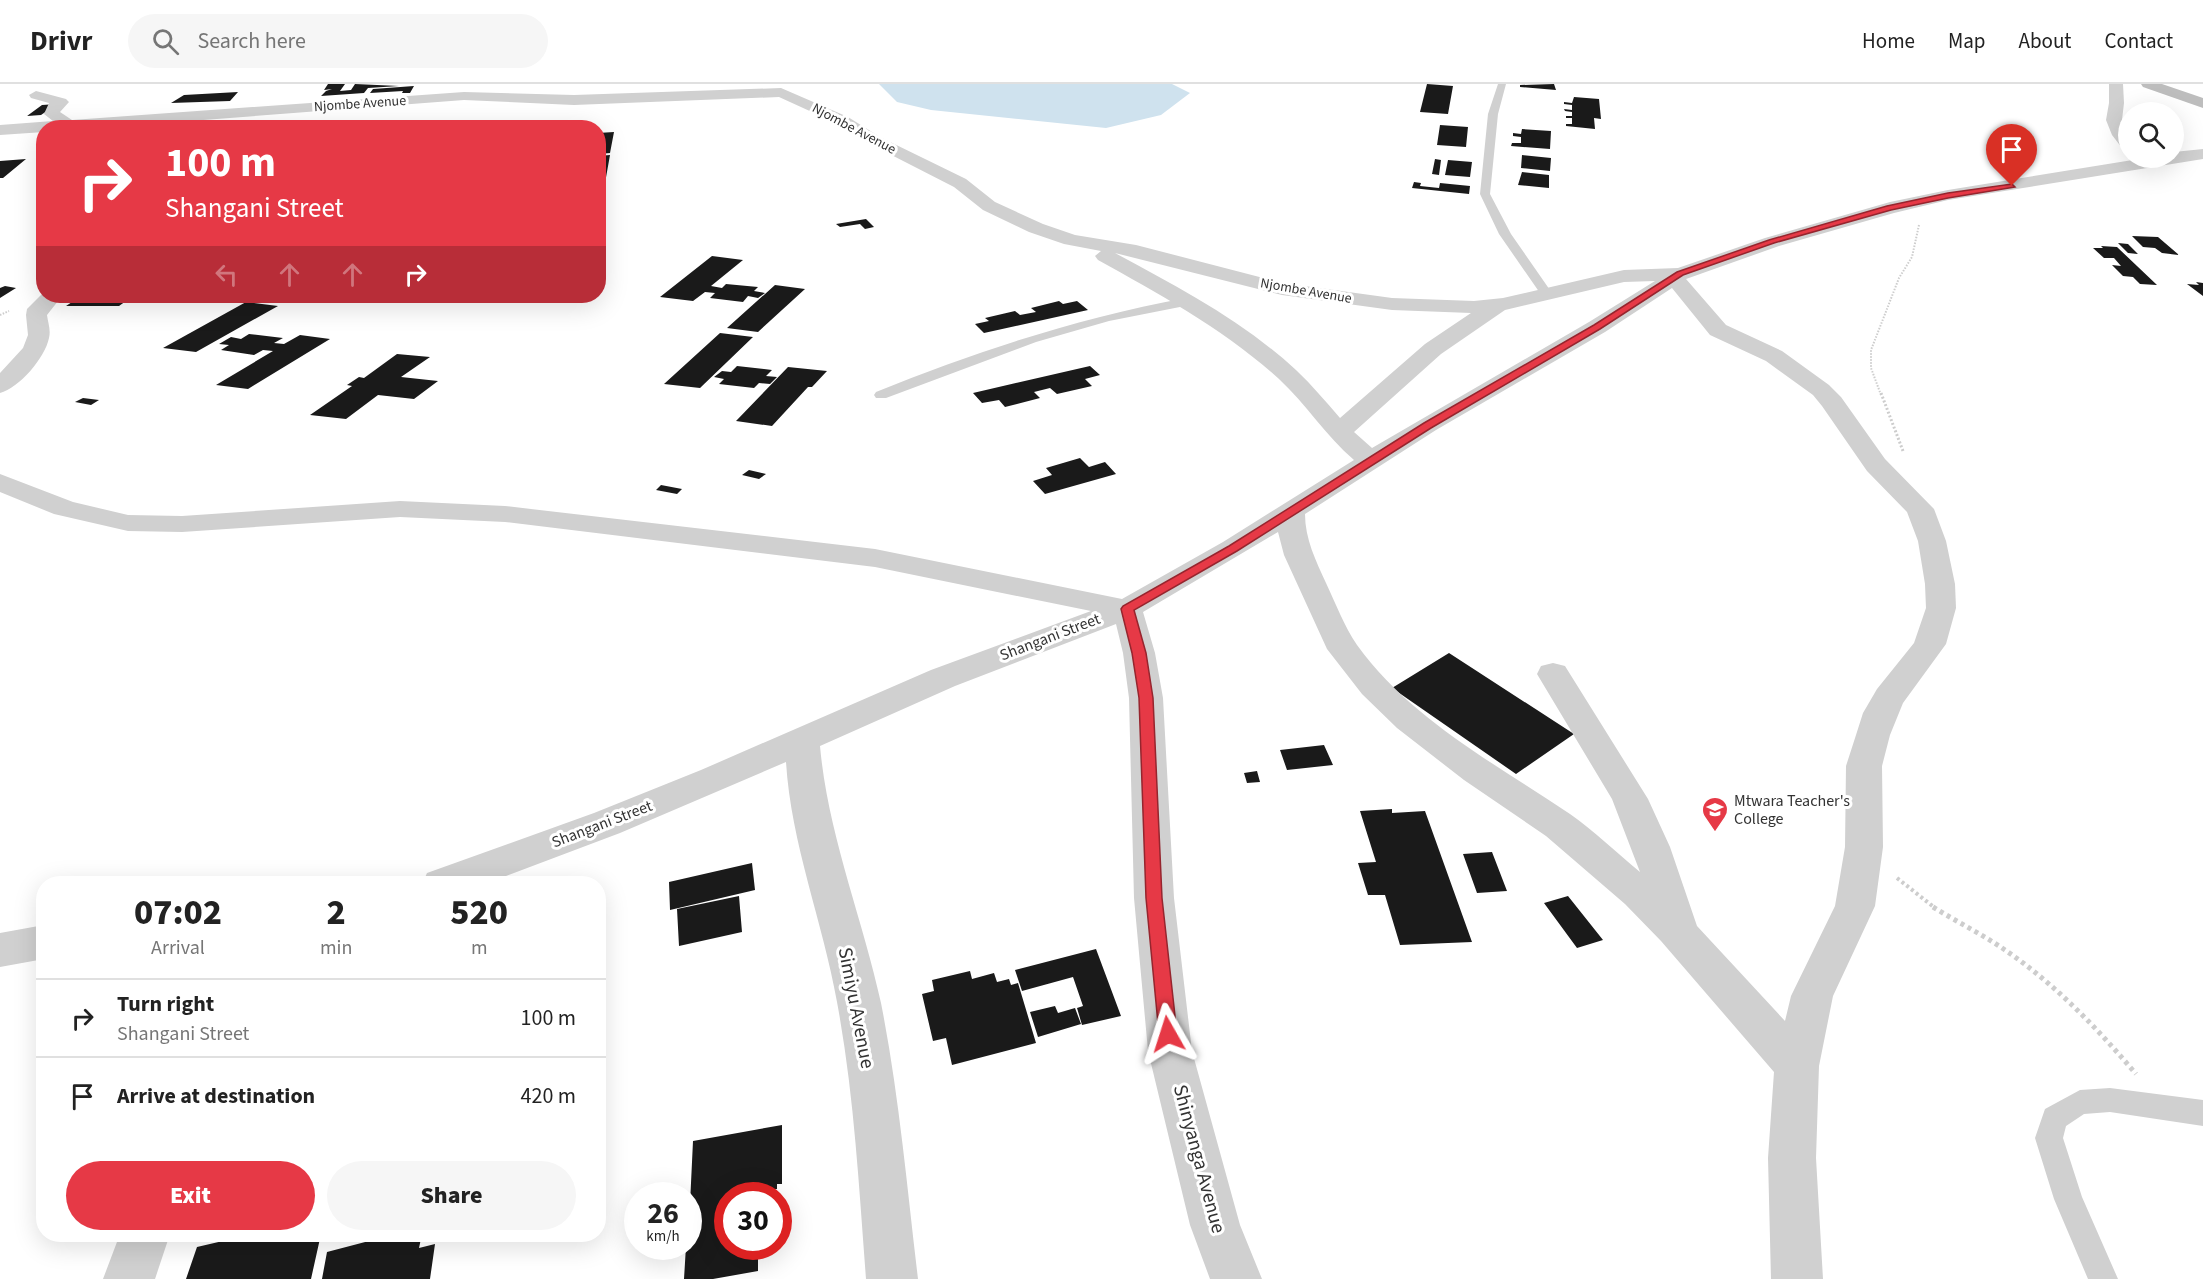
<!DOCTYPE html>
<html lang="en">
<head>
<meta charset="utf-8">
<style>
	body { margin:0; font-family:"Source Sans 3",sans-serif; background:#f6f6f6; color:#222; height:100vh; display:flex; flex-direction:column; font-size:22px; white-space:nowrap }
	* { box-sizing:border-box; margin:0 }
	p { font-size:20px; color:#767676 }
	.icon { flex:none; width:33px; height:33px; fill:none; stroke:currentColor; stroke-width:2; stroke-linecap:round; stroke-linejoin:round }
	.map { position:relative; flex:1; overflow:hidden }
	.sheet { position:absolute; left:36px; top:792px; width:570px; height:366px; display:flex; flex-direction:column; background:#fff; border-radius:24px; box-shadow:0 6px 24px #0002 }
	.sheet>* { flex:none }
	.hud { position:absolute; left:36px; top:36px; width:570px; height:183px; border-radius:24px; box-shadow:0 6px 24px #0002; background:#e63946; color:#fff; overflow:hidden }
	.tools { position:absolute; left:2118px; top:18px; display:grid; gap:12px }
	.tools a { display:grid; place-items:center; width:66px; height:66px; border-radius:50%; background:#fff; box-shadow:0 6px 24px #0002; font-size:30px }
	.speed { position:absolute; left:624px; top:1098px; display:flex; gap:12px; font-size:30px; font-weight:700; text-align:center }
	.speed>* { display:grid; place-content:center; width:78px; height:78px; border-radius:50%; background:#fff; box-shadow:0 6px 24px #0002; line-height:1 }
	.speed small { font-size:15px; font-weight:400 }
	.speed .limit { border:9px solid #d22; background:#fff; color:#111 }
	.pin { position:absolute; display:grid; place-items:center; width:51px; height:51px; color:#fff; margin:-62px -26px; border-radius:50% 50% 50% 0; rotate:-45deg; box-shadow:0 0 6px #0007 }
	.pin .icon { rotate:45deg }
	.me { position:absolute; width:66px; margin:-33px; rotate:354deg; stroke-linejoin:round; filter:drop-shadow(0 0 4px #0008) }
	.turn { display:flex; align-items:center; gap:21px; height:126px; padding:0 30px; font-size:27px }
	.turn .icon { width:78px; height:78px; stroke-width:2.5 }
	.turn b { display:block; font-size:42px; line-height:51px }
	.lanes { display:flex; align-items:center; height:57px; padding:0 30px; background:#0003; justify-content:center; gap:30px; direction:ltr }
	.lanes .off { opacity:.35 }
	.eta { display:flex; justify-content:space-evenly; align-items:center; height:102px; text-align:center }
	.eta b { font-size:36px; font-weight:800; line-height:42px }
	.cta { display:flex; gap:12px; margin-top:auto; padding:12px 30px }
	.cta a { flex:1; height:69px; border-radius:36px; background:#e63946; color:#fff; font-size:24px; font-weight:800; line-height:69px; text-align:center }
	.cta a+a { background:#f6f6f6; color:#222 }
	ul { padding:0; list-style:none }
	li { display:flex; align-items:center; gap:18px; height:78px; padding:0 30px; border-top:2px solid #e0e0e0 }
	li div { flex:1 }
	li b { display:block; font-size:22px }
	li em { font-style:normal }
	header { display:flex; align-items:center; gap:36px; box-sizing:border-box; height:84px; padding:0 30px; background:#fff; border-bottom:2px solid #e0e0e0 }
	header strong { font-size:28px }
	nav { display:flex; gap:33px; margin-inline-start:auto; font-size:21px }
	.search { width:420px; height:54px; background:#f6f6f6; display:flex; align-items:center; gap:15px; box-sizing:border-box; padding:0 21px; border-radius:33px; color:#767676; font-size:22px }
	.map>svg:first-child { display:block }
</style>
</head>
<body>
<header>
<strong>Drivr</strong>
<div class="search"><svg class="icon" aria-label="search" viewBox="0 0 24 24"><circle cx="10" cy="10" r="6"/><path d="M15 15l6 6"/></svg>Search here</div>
<nav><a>Home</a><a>Map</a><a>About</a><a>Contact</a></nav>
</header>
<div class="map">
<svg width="2203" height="1195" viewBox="0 0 2203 1195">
	<rect width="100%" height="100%" fill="#fff"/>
	<path fill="#cfe2ee" d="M879 0H1172L1190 9 1161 31 1106 44 931 26 897 18Z"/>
	<path fill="#1a1a1a" d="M328 0H345L340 7 351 6 355 0 399 2 368 4 364 9 321 12 326 7 332 5 324 6Z
		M1427 0 1453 2 1448 30 1420 28Z
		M1554 0 1556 6 1520 3V1Z
		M414 2 410 9H402L403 7 370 9 373 5Z
		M238 8 230 17 171 19 184 11Z
		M1574 13 1599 15 1601 35 1594 34 1595 45 1566 42V40H1572V34H1566V32H1572V28L1565 27 1564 25 1572 26V21L1564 20V18L1572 19Z
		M57 20 41 31 27 32 42 21Z
		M1440 41 1468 43 1466 63 1437 61Z
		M1522 45 1551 47 1550 65 1511 62 1512 59H1521V53L1513 52V49L1521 50Z
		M614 48 610 69 598 70V49Z
		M610 71 605 99 598 100V72Z
		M1522 71 1551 74 1550 87 1521 84Z
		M26 75 3 94H0V77Z
		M1435 75 1441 76 1439 91 1432 90Z
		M1448 76 1472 78 1470 93 1445 91Z
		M1522 88 1549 91V104L1518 101Z
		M1414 98 1421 99 1420 102 1439 104 1440 99 1470 102 1469 110 1412 104Z
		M866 135 874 143 865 145 860 140 840 143 836 140Z
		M2132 152 2158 153 2179 171 2162 169 2155 164 2143 163Z
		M2118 159 2128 160 2138 170 2128 169Z
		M2101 162 2117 163 2157 201 2140 200 2133 193 2123 192 2112 181 2121 182 2114 174H2104L2093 164H2103Z
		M712 172 743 176 711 202 722 204 726 200 758 203 754 207 765 209 758 214 748 212 743 218 710 214 715 209 705 208 693 217 660 213Z
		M2196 198 2203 199V212L2187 200 2199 201Z
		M775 201 805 205 758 248 727 244Z
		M5 202 16 204 0 214V204Z
		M81 212H133L127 216 135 212H153L142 218 126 217 119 222H66Z
		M1059 217 1063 220 1077 217 1088 226 984 249 975 240 989 237 985 234 1015 227 1020 231 1036 228 1031 224Z
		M246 218 278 222 196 268 163 264Z
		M720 249 753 253 700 304 664 300Z
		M249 250 283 254 274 259 284 260 300 251 330 255 248 305 216 301 273 267 263 266 254 271 221 266 229 261 219 260 231 253 241 255Z
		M397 270 430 273 401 293 438 297 414 315 378 311 346 335 310 331 352 302 347 301 359 293 364 294Z
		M737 282 772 286 766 292 777 293 770 300 759 299 754 304 719 300 724 295 714 293 722 287 731 288Z
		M1090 282 1100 291 1085 295 1092 302 1057 310 1050 304 1034 308 1040 314 1005 323 999 316 982 319 973 309Z
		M788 283 827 287 812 303H808L772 342 736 337Z
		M83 314 99 316 91 321 75 318Z
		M1080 374 1089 383 1105 378 1116 390 1045 410 1033 397 1052 391 1046 384Z
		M749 386 766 390 759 395 742 391Z
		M661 401 682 405 677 410 656 406Z
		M1449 569 1574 650 1516 690 1392 604Z
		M1324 661 1333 681 1287 686 1280 666Z
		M1257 687 1260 698 1247 699 1244 689Z
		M1392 725V729L1425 727 1472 858 1400 861 1385 811H1368L1358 779 1376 778 1360 727Z
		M1492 768 1507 807 1477 809 1463 770Z
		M752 779 755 806 670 826 669 798Z
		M739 812 742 848 679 862 677 825Z
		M1568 812 1603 856 1577 864 1544 819Z
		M1096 865 1121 932 1082 941 1077 924 1083 922 1073 893 1022 907 1015 886Z
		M970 887 972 895 994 889 997 898 1009 895 1011 901 1018 899 1036 959 952 981 946 954 933 957 922 910 934 907 932 896Z
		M1055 922 1058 929 1075 924 1081 940 1038 953 1030 928Z
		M782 1041V1100H777V1105L767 1106V1112H757V1107L767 1104 752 1107H755V1112H728V1162H758V1187L713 1195H684L686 1162H688L693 1057Z
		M253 1150H321L311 1195H186L197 1163Z
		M370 1150H422L419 1164 435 1160 430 1195H322L327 1168 369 1157Z"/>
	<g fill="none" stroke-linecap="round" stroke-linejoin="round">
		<path stroke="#cdcdcd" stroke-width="2" stroke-dasharray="1.5 1.5" stroke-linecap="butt" d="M0 231 9 227
			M1881 311 1871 284V266L1899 194 1912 173 1919 141"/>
		<path stroke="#cdcdcd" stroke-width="3" stroke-dasharray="2 2" stroke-linecap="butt" d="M1881 309 1903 367"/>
		<path stroke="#cdcdcd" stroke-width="4" stroke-dasharray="3 3" stroke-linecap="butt" d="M1897 794 1935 824"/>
		<path stroke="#cdcdcd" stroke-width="5" stroke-dasharray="4 4" stroke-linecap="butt" d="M1933 823C1957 838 1982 850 2005 866 2055 900 2097 944 2136 990"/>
		<path fill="#d0d0d0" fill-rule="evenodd" d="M1498 0H1506L1498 30 1490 110 1511 150 1552 209 1546 213 1542 212 1499 150 1480 110 1488 30Z
			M1186 214 1190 215 1192 218 1190 221 1109 237 1036 258 886 314H876L874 311 876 308C977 267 1079 234 1186 214Z
			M2110 1004 2203 1016V1042L2110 1028 2084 1030 2066 1042 2063 1054 2082 1113 2118 1195H2088L2054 1115 2035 1054 2045 1025 2080 1006Z"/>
		<path fill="#d0d0d0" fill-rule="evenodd" d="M2109 0H2123L2124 19 2122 36 2128 51V66L2122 64 2112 51 2106 36 2109 19Z
			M781 4 848 33 880 53 966 95 995 118 1043 140 1075 151 1136 161 1283 199 1392 214 1474 217 1503 214 1624 186 1678 184 1765 154 1890 118 1948 106 2145 74H2174V68L2203 65V75L1948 116 1894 129 1779 162 1686 195 1726 241 1782 267 1829 301 1841 313 1885 375 1934 425 1946 457 1955 500 1956 524 1946 560 1903 619 1890 651 1882 682 1883 763 1875 822 1833 912 1819 982 1816 1074 1823 1195H1771L1768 1074 1774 988 1661 857 1625 820 1546 752 1464 696 1397 644 1362 610 1327 565 1284 471 1278 448 1143 528 1155 569 1163 614 1174 814 1192 967 1240 1141 1262 1195H1210L1190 1141 1148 967 1134 814 1129 614 1123 569 1116 540 955 602 820 662C828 751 862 832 881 919 899 1010 907 1103 918 1195H866C859 1103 854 1009 837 918 823 838 791 760 786 678L620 749 485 800H422L427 789 594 729 701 686 931 586 1091 527 875 483 505 438 400 433 182 448 128 447 54 430 0 408V390L73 418 128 431 182 432 400 417 505 422 875 465 1122 515 1223 458 1354 376C1326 352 1306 320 1279 295 1225 246 1161 211 1098 176L1095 172 1101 167 1064 160 1029 148 983 126 954 103 868 59 836 39 779 13 574 21 464 16 99 44H44V48L0 51V41L53 37 44 30 49 19 31 14 29 11 36 7 66 15 69 18 60 28 72 36 464 8 574 11ZM1115 169 1282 211 1392 226 1471 229 1425 260 1340 334C1326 318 1312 301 1296 286 1243 237 1178 203 1115 169ZM1655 197 1589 238 1372 364 1354 348 1441 270 1505 226 1624 198ZM1672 204 1710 251 1766 277 1813 311 1822 322 1867 387 1907 428 1918 457 1925 500 1926 524 1914 559 1877 605 1863 629 1856 651 1846 682 1845 763 1835 822 1791 912 1785 937 1697 842 1670 763 1648 715 1565 582 1553 579 1541 582 1537 590 1612 715 1640 788C1617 769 1594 747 1570 730 1496 680 1410 635 1357 561 1344 542 1336 520 1326 499 1316 477 1305 455 1305 430L1436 346 1605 248Z
			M44 208V212H62L47 231C48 239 51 246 49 254 45 274 19 304 0 309V289L23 264 28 251 26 231 27 225Z
			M44 841V875L0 883V849Z
			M120 1150H170L155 1195H103Z"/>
		<path fill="#bdbdbd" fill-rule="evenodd" d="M2141 0H2162L2203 14V24L2143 3Z"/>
	</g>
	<path fill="#e63946" stroke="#96252e" stroke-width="1.5" d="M2012 100 2015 103 1948 114 1891 126 1774 159 1683 191 1600 245 1431 344 1237 467 1134 526 1146 569 1153 614 1162 814 1177 950 1174 956 1168 958 1162 956 1159 950 1146 814 1139 614 1132 569 1121 525 1123 522 1229 462 1424 339 1594 241 1677 188 1769 156 1887 122 1948 109Z"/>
	<defs>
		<symbol id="university-pin" viewBox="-11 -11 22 30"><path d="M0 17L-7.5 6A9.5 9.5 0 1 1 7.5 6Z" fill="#e63946" stroke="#fff"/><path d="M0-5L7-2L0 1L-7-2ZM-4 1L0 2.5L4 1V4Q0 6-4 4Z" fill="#fff"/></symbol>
	</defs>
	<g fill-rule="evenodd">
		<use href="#university-pin" x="1700" y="711" width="30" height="40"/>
	</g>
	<g text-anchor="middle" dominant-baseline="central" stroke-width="6" stroke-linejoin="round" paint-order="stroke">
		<g font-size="14" fill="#333" stroke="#fff">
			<text transform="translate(360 20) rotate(-4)">Njombe Avenue</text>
			<text transform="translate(854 45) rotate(28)">Njombe Avenue</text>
			<text transform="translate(1306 207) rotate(10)">Njombe Avenue</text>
		</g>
		<g font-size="16" fill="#333" stroke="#fff">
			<text transform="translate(1050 553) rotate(-21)">Shangani Street</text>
			<text transform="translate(602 740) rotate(-21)">Shangani Street</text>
		</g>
		<g font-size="16" fill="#333" stroke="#fff" text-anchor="start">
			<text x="1734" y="717">Mtwara Teacher's<tspan x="1734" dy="18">College</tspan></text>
		</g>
		<g font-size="20" fill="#333" stroke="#fff">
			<text transform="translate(856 924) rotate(79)">Simiyu Avenue</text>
			<text transform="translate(1199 1075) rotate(75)">Shinyanga Avenue</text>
		</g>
	</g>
</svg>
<div class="tools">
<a><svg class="icon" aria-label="search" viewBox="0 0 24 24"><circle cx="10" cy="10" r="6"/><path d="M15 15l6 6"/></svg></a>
</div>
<div class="speed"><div>26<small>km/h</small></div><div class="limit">30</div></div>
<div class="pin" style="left:2012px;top:102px;background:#d93025"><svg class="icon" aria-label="arrive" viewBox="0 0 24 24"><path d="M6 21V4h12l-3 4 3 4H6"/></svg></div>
<svg class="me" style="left:1168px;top:950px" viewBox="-20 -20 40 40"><path d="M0-17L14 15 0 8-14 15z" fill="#e63946" stroke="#fff" stroke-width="4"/></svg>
<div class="hud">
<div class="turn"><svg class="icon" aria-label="right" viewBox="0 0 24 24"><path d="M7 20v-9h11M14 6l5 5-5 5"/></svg><div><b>100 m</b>Shangani Street</div></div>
<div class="lanes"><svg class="icon off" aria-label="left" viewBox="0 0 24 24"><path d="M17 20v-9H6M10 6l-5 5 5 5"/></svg><svg class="icon off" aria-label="ahead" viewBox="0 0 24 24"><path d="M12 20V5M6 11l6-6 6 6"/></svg><svg class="icon off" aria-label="ahead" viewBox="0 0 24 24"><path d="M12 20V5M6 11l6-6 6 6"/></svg><svg class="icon" aria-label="right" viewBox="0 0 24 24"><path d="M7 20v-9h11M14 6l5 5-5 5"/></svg></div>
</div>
<section class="sheet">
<div class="eta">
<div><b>07:02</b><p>Arrival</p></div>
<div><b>2</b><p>min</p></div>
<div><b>520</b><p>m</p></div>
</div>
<ul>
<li><svg class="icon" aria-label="right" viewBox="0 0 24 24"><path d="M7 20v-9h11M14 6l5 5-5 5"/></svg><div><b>Turn right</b><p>Shangani Street</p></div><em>100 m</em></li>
<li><svg class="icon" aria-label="arrive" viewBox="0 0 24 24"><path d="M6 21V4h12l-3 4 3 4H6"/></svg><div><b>Arrive at destination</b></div><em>420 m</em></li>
</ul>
<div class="cta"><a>Exit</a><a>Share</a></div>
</section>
</div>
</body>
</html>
